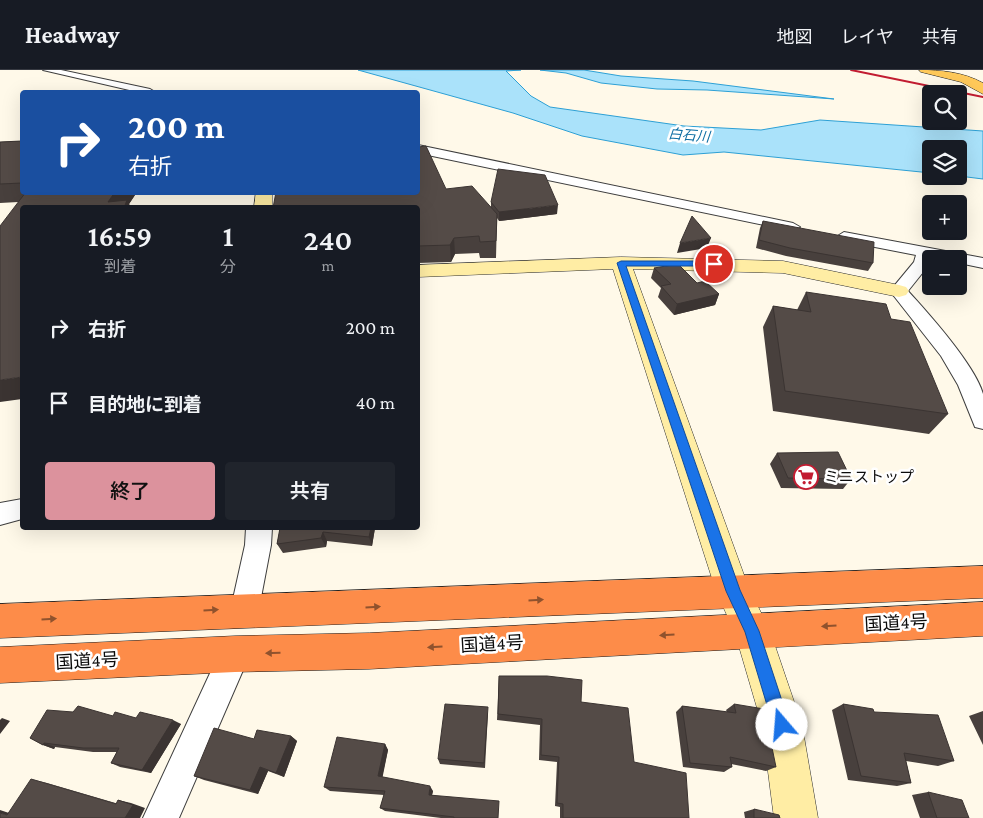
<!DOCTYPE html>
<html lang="ja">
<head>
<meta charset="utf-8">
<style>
	body { margin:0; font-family:"Crimson Pro","Noto Sans JP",serif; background:#20242c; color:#f1f3f6; height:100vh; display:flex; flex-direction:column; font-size:19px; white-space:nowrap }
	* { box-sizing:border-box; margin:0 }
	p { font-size:16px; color:#9ea1a6 }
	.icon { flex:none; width:28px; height:28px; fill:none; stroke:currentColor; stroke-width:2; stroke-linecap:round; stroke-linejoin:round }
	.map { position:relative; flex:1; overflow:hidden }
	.details { position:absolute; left:20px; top:135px; width:400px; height:325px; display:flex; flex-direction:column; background:#171b24; border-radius:5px; box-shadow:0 5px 20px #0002 }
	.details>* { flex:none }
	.banner { position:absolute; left:20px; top:20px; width:400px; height:105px; border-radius:5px; box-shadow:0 5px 20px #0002; background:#1a4fa0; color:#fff; overflow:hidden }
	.buttons { position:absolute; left:922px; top:15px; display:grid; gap:10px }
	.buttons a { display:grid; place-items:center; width:45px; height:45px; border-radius:5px; background:#171b24; box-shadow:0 5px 20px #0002; font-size:25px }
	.pin { position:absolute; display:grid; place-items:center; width:42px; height:42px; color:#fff; margin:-21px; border:2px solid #fff; border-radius:50%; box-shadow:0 1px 5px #0007 }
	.me { position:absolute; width:55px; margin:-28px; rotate:342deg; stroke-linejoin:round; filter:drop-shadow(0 0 4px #0008) }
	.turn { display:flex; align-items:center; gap:18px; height:105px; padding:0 25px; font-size:22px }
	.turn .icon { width:65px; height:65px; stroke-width:2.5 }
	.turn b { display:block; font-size:35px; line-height:42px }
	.eta { display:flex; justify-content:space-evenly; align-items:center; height:85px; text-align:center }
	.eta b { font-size:30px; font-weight:600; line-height:35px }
	.cta { display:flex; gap:10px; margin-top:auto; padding:10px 25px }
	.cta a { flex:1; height:58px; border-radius:5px; background:#dc929d; color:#111; font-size:20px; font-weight:600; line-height:58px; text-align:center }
	.cta a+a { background:#20242c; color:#f1f3f6 }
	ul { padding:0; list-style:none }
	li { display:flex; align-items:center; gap:15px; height:75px; padding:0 25px }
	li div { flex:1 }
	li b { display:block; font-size:19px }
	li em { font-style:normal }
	header { display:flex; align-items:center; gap:30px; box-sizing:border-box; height:70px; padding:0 25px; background:#171b24; border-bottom:1px solid #363941 }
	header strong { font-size:24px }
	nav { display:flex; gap:28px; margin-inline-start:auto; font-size:18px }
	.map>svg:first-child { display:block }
</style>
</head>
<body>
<header>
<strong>Headway</strong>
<nav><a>地図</a><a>レイヤ</a><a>共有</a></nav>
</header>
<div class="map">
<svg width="983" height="748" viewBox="0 0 983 748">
	<rect width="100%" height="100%" fill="#fff9e9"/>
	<path fill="#aae2fa" stroke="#2da0d5" d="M358 0H521L506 1 531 26 550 37 684 56 761 60 820 50 983 61V109L959 106V79H931V103L724 82 683 85 582 66 513 43Z
		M540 0H584L621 6 693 11 834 29 707 20 657 19 601 13 566 3Z"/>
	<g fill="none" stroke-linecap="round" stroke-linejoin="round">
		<defs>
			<path id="street" d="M43 0H61L150 19 155 22H138Z
				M418 75 793 153 800 157 793 161 418 83Z
				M844 162 983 188V198L959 193V189L931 188 928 196 908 221C929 244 975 295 983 324 983 334 983 348 983 359L975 357 958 315 941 286 890 221 914 192 916 185 839 170 836 167Z
				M22 429V449L0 455V433Z
				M246 458H272L271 475 259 538 255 548 245 552 235 548 231 538 245 475Z
				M235 569 246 573 250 584 179 748H143L224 573Z"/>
			<path id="secondary" d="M256 122H272V138H254Z
				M621 187 783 191 899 215 906 217 909 221 906 225 899 227 783 203 633 199 748 516 770 561 802 655 818 748H774L762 655 735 563 716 521 613 199 418 207V195Z"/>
			<path id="primary" d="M919 0C941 0 963 2 983 13V24L961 12 921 2Z"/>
			<path id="highway" d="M983 496V528L0 568V534Z
				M983 532V566L369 599 235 602 0 613V577L235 566 369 563Z"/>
		</defs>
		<use href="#street" stroke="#3e3e3e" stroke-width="2"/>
		<use href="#secondary" stroke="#2d2d2d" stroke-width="1"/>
		<use href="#primary" stroke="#1c1c1c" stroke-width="1"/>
		<use href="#highway" stroke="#1c1c1c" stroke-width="1"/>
		<use href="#street" fill="#fff" fill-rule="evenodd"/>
		<use href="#secondary" fill="#ffeda4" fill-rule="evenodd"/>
		<use href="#primary" fill="#ffc959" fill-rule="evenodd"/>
		<use href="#highway" fill="#fd8c49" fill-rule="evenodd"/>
		<path stroke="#c21c31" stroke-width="2" d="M851 0 983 27"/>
	</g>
	<path fill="#48403d" d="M22 71V122H137L129 134 131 138H22L18 132 0 133V72Z
		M446 119 491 137V132L557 144 499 151 497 148 496 188H480L479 183 455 184 451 192 418 193V138Z
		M763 151 873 193 868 201 786 186 756 178 760 158Z
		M654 198 697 213 719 224 715 235 674 245 658 227 661 218 651 208Z
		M806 222 891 249 948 344 929 364 773 341 763 257 773 236 797 240Z
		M777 383 851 409 843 419 781 418 770 394Z
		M280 458H375L372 476 327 471 326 477 283 483 277 474Z
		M499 606 581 632 634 692 689 748H560V737L555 736 557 692 539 690 540 655 497 650Z
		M734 634 776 697 766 701 731 694 732 697 724 702 683 697 676 642 682 636 727 642 726 640Z
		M843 634 874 642 954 691 938 696 906 691 911 713 897 716 848 710 832 640Z
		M983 641V675L969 646Z
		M488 643 485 698 440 694 438 689Z
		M113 646 136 648 181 654 151 703 120 697 111 693 117 682H93L55 677 54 679 43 675 30 668Z
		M291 666 297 671 284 707 268 701 258 724 204 710 194 706 254 669Z
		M385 674 388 680 382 707 433 721 432 725 498 748H441L385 741 380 738 384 725 330 721 324 717Z
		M928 722 969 748H920L912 725Z
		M754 739 780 748H745L744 742Z"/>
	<path fill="#3b3432" d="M115 122H137L129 134 131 138H110L108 132Z
		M558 135 557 144 499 151V142Z
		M454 168 455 184 451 192 450 175Z
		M711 168 707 178 677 183 680 173Z
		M719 224 715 235 674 245 677 234Z
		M22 307V329L0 332V310Z
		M371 458H375L372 476 369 467Z
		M323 462 327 471 326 477 321 468Z
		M2 648 10 651 0 664V650Z
		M173 650 181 654 151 703 142 700Z
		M291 666 297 671 284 707 276 703Z
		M44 673 55 677 54 679 43 675Z
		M385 674 388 680 382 710 378 706Z
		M260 697 268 701 258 724 250 720Z
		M31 709 47 713 129 737 116 734Z
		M430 716 433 721 431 729 429 725Z
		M118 730 131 733 145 738 140 748H125Z
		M0 740 24 748 7 745 0 743Z"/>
	<path fill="#544b47" stroke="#3b3432" d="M22 71V113L0 114V72Z
		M426 76 446 119 472 116 497 144 496 171 480 172 479 166 454 168 450 175 418 176V138H273L276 122H418V77Z
		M498 99 545 105 558 135 499 142 491 132Z
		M26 122H115L108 132 127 130 124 138H22V307L0 310V156Z
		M692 146 711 168 680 173Z
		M763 151 874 172 873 193 790 178 759 170Z
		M678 194 697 213 705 211 719 224 677 234 661 216 671 214 654 198Z
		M806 222 886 234 891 249 910 252 948 344 785 321 773 236 811 242Z
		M838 382 851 409 788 408 777 383Z
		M280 458H371L369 467 323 462 321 468 277 474Z
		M499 606H547L582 610 581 632 628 638 634 692 686 703 689 748H563V734L557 733 559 687 541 685 542 649 498 644Z
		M445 634 488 637 484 693 438 689Z
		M734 634 764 639 776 697 730 687 732 697 690 693 682 636 736 643Z
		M843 634 873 639 874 642 938 645 954 691 904 683 911 713 861 706Z
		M78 636 113 646 115 642 136 648 140 642 173 650 142 700 111 693 119 678H83L44 673 43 675 30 668 47 640 73 642Z
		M214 658 254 669 257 660 291 666 276 703 260 697 250 720 194 706Z
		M337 667 385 674 378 706 430 716 429 725 499 731 498 748H454V747L380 738 385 721 324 717Z
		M31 709 116 734 118 730 133 735 125 748H0V743L7 745Z
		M928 722 962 730 969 748H937Z
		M754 739 779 745 780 748H754Z"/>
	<defs><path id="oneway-solid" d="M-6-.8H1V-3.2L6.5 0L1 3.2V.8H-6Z" transform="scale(1.25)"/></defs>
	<g fill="#90522d">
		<use href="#oneway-solid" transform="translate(536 530) rotate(-3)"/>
		<use href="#oneway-solid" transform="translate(373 537) rotate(-3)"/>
		<use href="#oneway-solid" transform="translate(211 540) rotate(-3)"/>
		<use href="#oneway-solid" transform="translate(49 549) rotate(-3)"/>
		<use href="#oneway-solid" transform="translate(829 556) rotate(177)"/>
		<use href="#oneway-solid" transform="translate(667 565) rotate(177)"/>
		<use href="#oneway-solid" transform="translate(435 577) rotate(177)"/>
		<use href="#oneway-solid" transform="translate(273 583) rotate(179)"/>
	</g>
	<path fill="#1a73e8" stroke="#114b97" d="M621 191H714L718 194 714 196H626L740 520 759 561 790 655 787 661 782 664 776 661 773 655 745 562 726 521 617 193Z"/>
	<defs>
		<symbol id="supermarket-ring" viewBox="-11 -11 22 22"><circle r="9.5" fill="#fff" stroke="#c21c31" stroke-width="1.5"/><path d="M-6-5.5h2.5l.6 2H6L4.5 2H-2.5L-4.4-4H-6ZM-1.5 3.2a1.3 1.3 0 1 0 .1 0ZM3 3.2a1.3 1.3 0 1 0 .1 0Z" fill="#c21c31"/></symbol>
	</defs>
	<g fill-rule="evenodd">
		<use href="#supermarket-ring" x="792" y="393" width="28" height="28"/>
	</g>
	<g text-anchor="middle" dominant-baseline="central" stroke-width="5" stroke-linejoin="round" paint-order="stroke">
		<g font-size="14" font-style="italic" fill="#0e6ea3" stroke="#fff">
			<text transform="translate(689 65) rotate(5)">白石川</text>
		</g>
		<g font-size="15" fill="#0b0b0b" stroke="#fff" text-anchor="start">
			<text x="824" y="407">ミニストップ</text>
		</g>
		<g font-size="18" fill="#0b0b0b" stroke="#fff">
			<text transform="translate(896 553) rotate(-3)">国道4号</text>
			<text transform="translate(492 574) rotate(-3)">国道4号</text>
			<text transform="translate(87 591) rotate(-3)">国道4号</text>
		</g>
	</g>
</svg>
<div class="buttons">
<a><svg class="icon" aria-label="search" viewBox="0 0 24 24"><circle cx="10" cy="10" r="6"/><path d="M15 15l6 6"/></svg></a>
<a><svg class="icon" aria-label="layers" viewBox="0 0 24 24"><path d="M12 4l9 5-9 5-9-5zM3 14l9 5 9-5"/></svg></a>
<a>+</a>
<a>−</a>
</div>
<div class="pin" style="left:714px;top:194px;background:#d93025"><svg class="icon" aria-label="arrive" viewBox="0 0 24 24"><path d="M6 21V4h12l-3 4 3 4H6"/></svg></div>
<svg class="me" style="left:782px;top:655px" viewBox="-20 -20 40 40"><circle r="19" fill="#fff"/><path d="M0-13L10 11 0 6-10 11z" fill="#1a73e8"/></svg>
<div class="banner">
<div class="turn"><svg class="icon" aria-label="right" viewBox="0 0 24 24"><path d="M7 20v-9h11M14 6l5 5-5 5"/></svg><div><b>200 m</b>右折</div></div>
</div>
<section class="details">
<div class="eta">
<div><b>16:59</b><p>到着</p></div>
<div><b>1</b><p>分</p></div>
<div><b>240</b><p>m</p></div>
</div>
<ul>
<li><svg class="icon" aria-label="right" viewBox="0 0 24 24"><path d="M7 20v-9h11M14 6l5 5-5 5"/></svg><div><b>右折</b></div><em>200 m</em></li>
<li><svg class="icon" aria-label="arrive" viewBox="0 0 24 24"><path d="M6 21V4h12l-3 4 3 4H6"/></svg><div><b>目的地に到着</b></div><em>40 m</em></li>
</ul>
<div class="cta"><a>終了</a><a>共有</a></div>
</section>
</div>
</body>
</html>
